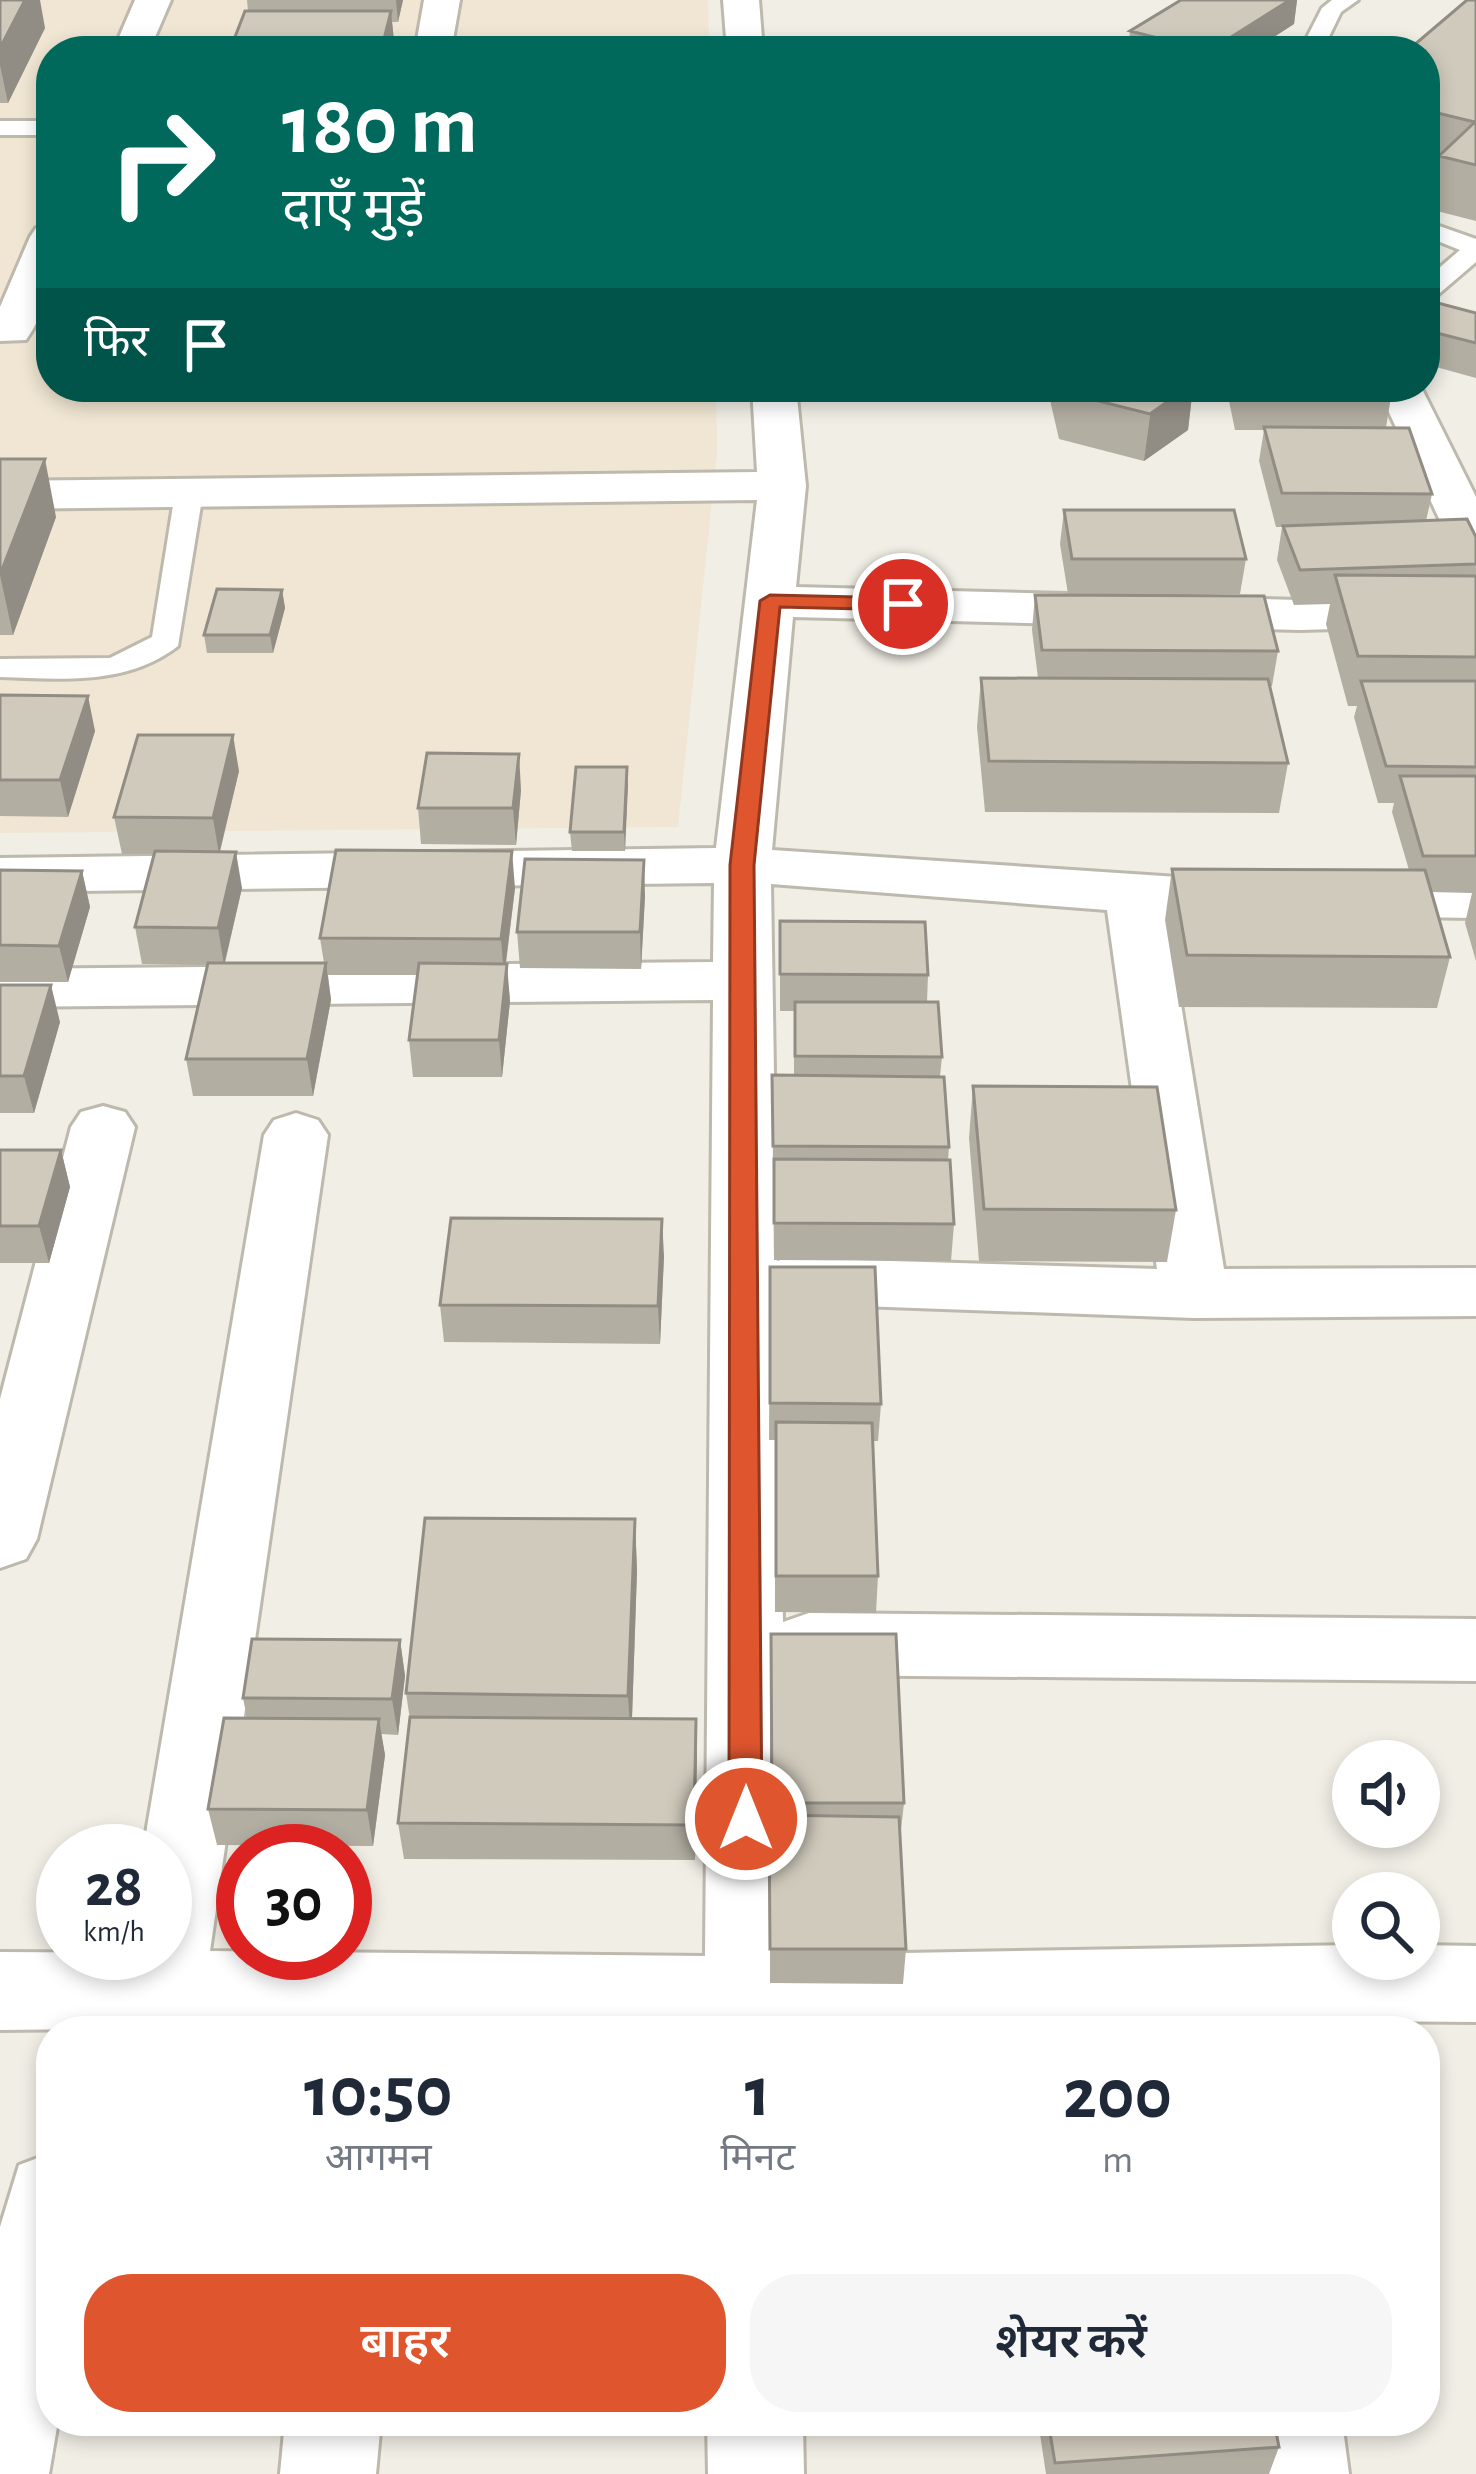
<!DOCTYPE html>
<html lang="hi">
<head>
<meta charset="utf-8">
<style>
	body { margin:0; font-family:"Alegreya Sans","Noto Sans Devanagari",sans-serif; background:#f6f6f7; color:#1f2937; height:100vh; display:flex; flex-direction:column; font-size:45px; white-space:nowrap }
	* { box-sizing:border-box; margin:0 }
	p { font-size:39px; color:#747a83 }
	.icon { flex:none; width:66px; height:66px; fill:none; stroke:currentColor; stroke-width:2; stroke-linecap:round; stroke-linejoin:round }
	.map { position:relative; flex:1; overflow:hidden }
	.sheet { position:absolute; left:36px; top:2016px; width:1404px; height:420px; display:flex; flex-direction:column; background:#fff; border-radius:48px; box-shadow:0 6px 18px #0003 }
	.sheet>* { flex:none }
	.hud { position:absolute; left:36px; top:36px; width:1404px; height:366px; border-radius:48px; box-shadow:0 6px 18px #0003; background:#00695c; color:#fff; overflow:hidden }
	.controls { position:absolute; left:1332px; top:1740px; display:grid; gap:24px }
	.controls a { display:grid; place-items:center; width:108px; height:108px; border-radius:50%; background:#fff; box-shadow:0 6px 18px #0003; font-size:60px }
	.speed { position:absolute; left:36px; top:1824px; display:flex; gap:24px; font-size:60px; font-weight:700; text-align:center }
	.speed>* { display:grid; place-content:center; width:156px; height:156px; border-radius:50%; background:#fff; box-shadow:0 6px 18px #0003; line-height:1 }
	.speed small { font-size:30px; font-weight:400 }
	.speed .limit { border:18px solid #d22; background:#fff; color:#111 }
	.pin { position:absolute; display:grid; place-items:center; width:102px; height:102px; color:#fff; margin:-51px; border:6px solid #fff; border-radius:50%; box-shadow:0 3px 12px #0007 }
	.me { position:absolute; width:132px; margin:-66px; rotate:0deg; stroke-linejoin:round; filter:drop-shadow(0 0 9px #0008) }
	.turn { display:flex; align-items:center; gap:42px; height:252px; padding:0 48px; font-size:54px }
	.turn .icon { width:156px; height:156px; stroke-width:2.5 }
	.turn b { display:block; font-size:84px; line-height:102px }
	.then { display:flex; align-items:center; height:114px; padding:0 48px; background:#0003; gap:24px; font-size:45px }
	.eta { display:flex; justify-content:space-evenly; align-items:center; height:204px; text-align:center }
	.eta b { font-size:72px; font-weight:600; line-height:84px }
	.action { display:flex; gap:24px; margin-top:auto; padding:24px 48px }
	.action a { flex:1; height:138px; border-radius:48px; background:#df562e; color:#fff; font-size:48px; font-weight:600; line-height:138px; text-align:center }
	.action a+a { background:#f6f6f7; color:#1f2937 }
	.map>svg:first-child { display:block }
</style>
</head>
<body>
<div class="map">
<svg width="1476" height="2474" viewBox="0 0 1476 2474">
	<rect width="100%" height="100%" fill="#f0eee5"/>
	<path fill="#f0e6d3" d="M0 0H708L709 51H51V387H716L717 452 678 827 0 833Z"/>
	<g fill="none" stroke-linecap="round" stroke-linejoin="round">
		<defs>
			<path id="lane" d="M1332 0H1358L1341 12 1322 51H1300L1322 8Z
				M0 121H51V135H0Z
				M1425 221 1476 239V262L1434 298 1425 301V280L1460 250 1425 236Z
				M189 485 203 493 178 646C126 686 62 679 0 677V659L110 658 152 637 175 493Z"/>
			<path id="street" d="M135 0H171L149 51H113Z
				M424 0H460L451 51H415Z
				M723 0H759L763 51H727Z
				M51 225C51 267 52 304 26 340L0 341V307L30 237 36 228Z
				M752 387H796L806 486 796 587 1300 600 1476 595V625L1300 630 793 617 772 850 1178 877 1198 882 1207 895 1198 908 1166 912 1224 1269 1476 1268V1316L1194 1318 778 1303 783 1622 809 1613 1476 1619V1681L809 1675 784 1667 789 1955 1353 1945V1959H1419V1945L1476 1946V2022L1233 2020 843 2031 377 2026 0 2030V1952L165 1953V1851H143L264 1135 274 1120 296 1113 318 1120 328 1135 210 1951 705 1956 713 1000 0 1007V969L713 962 714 883 0 892V858L716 848 757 500 0 509V481L757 472ZM771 884 1107 910 1157 1269 789 1258 777 1261Z
				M1377 387H1421L1476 497V561L1459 556 1452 546Z
				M1342 880 1476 882V918L1342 916 1322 911 1313 898 1322 885Z
				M103 1106 125 1112 135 1127 37 1539 26 1559 0 1568V1399L71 1127 81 1112Z
				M51 2153V2421H58L49 2474H0V2227L19 2165Z
				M285 2421H381L376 2474H280Z
				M707 2421H803L804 2474H708Z
				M1246 2421H1342L1349 2474H1253Z"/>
		</defs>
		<use href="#lane" stroke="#bdb9ac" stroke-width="6"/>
		<use href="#street" stroke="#bdb9ac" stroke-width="6"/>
		<use href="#lane" fill="#fff" fill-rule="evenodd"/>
		<use href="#street" fill="#fff" fill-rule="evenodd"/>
	</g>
	<path fill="#b3aea2" d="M0 0 45 28 8 103H0Z
		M247 0H403L398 22H392L394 41 391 51H230L248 11Z
		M1181 0H1297L1294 24 1252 51H1128L1130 31Z
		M1476 0V221L1429 209 1437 167 1425 164V51Z
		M1425 312 1476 313V378L1425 364Z
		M1047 387H1193L1188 430 1144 461 1059 439Z
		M1222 387H1388L1391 397 1386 427 1432 494 1426 521 1476 537V961L1465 923 1472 893 1431 892 1450 957 1437 1008 1179 1007 1165 920 1172 869 1409 870 1392 812 1394 803H1378L1354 717 1357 706H1348L1326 624 1330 604 1294 605 1277 560 1282 527H1276L1259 461 1264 430H1235L1229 401H1226Z
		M0 459 56 517 13 635H0Z
		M1064 510 1246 559 1240 594H1068L1060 544Z
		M282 590 285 608 273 653H207L204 635Z
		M1035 595 1278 651 1272 686H1270L1288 763 1279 813 985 812 977 727 981 678H1038L1032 630Z
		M0 695 95 731 68 817 0 816Z
		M627 767 625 851H572L570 832Z
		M239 771 220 852 242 888 225 963H324L320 938 515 888 506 964 510 1001 502 1077H413L409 1040 418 975H328L331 1000 313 1096H193L186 1059 207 965 142 964 135 927 155 854H122L114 817Z
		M521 790 516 845 421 844 418 808Z
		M0 870 82 871 90 907 68 982H0Z
		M645 896 641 969 520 968 517 932Z
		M780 921 928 975 927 1002 942 1057 940 1076 949 1147 948 1160 954 1224 951 1261 774 1260 772 1075H794V1011H780Z
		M0 985 60 1022 34 1113H0Z
		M973 1086 1176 1210 1167 1262 979 1261 969 1138Z
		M0 1150H61L70 1187 49 1263H0Z
		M664 1256 660 1344 444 1342 440 1305Z
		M770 1267 881 1404 878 1441H872L878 1576 876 1613 775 1612V1440H769Z
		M635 1519 637 1571 632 1719H696L695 1860 404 1859 398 1823 410 1720 406 1693Z
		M400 1640 405 1676 398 1735 381 1734 385 1755 373 1846 217 1845 208 1809 247 1718 243 1698Z
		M770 1670 904 1803 900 1839 906 1949 903 1984 770 1983Z
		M1038 2421H1274L1279 2447 1269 2474H1046Z"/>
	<path fill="#928d84" d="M25 0H40L45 28 8 103 0 65V48Z
		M396 0H403L398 22Z
		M1290 0H1297L1294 24 1252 51H1209Z
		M391 11 394 41 391 51H381Z
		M1154 387H1193L1188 430 1144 461Z
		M45 459 56 517 13 635 0 575Z
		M282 590 285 608 273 653 270 635Z
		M88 696 95 731 68 817 60 780Z
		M233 735 239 771 219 854 213 818Z
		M519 754 521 790 516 845 513 808Z
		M627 767 628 786 625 851 624 832Z
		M512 851 515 888 504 976 501 939Z
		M236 852 242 888 224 965 218 928Z
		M644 860 645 896 641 969 640 932Z
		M82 871 90 907 68 982 59 946Z
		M326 963 331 1000 313 1096 307 1059Z
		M507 964 510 1001 502 1077 499 1040Z
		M51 985 60 1022 34 1113 24 1076Z
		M61 1150 70 1187 49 1263 39 1226Z
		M662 1219 664 1256 660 1344 658 1306Z
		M635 1519 637 1571 631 1746 628 1696Z
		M400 1640 405 1676 398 1735 392 1699Z
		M379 1719 385 1755 373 1846 367 1810Z
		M696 1719 697 1755 695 1860 694 1825Z"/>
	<path fill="#d0cabc" stroke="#928d84" stroke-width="3" d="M0 0H25L0 48Z
		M1181 0H1290L1209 51 1130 31Z
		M1467 0H1476V165L1439 156 1475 122 1425 110V51H1407Z
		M245 11H391L381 51 230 50Z
		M1434 302 1476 313V343L1425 330V312Z
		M1062 387H1188L1150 414 1063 392Z
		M1238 387H1388L1391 397H1240Z
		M1264 427 1409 428 1432 494 1282 493Z
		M0 459H45L0 575Z
		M1064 510H1234L1246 559H1072Z
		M1467 519 1476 537V564L1300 570 1283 526Z
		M1335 575 1476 576V657L1358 656Z
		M217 589 282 590 270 635H204Z
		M1035 595 1264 596 1278 651 1042 650Z
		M981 678 1268 679 1288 763 989 761Z
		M1361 681H1476V767L1386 766Z
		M0 695 88 696 60 780H0Z
		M138 735H233L213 818 114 817Z
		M427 753 519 754 513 808H418Z
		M576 767H627L624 832H570Z
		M1400 776H1476V856H1423Z
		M336 850 512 851 501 939 320 938Z
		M155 851 236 852 218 928 135 927Z
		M525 859 644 860 640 932H517Z
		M1172 869 1425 870 1450 957 1187 955Z
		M0 870 82 871 59 946 0 945Z
		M780 921 925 922 928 975 780 974Z
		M208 963H326L307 1059H186Z
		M419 963 507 964 499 1040H409Z
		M0 985H51L24 1076H0Z
		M795 1002H938L942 1057 795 1056Z
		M772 1075 944 1077 949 1147 773 1146Z
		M973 1086 1157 1087 1176 1210 984 1209Z
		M0 1150H61L39 1226H0Z
		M774 1159 950 1160 954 1224 774 1223Z
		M451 1218 662 1219 658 1306 440 1305Z
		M770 1267H875L881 1404 770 1403Z
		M776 1422 872 1423 878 1576H776Z
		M425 1518 635 1519 628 1696 406 1693Z
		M771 1634H896L904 1803H772Z
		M252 1639 400 1640 392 1699 243 1698Z
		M410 1717 696 1719 694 1825 398 1823Z
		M224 1718 379 1719 367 1810 208 1809Z
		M769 1815 899 1817 906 1949H770Z
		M1048 2421H1274L1279 2447 1055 2463Z"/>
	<path fill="#df562e" stroke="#91381e" stroke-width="3" d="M770 595 903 598 913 604 903 610 780 607 754 865 762 1819 757 1829 746 1834 734 1829 729 1819 730 865 760 601Z"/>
</svg>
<div class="controls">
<a><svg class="icon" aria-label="sound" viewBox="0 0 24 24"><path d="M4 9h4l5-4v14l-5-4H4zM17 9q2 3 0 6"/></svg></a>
<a><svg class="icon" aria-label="search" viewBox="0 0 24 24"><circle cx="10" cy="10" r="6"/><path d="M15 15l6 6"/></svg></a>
</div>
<div class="speed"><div>28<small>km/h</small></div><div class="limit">30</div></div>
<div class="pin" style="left:903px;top:604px;background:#d93025"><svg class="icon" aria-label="arrive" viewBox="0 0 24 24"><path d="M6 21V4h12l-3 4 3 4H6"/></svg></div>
<svg class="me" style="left:746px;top:1819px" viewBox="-20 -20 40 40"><circle r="17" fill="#df562e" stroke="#fff" stroke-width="3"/><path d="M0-11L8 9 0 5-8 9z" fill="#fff"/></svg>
<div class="hud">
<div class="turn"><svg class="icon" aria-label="right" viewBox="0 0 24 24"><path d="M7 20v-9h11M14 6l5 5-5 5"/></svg><div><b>180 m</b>दाएँ मुड़ें</div></div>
<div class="then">फिर<svg class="icon" aria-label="arrive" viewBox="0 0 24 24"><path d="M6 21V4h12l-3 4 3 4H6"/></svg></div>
</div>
<section class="sheet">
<div class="eta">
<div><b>10:50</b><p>आगमन</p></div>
<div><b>1</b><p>मिनट</p></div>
<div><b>200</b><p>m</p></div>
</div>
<div class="action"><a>बाहर</a><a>शेयर करें</a></div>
</section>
</div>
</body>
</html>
